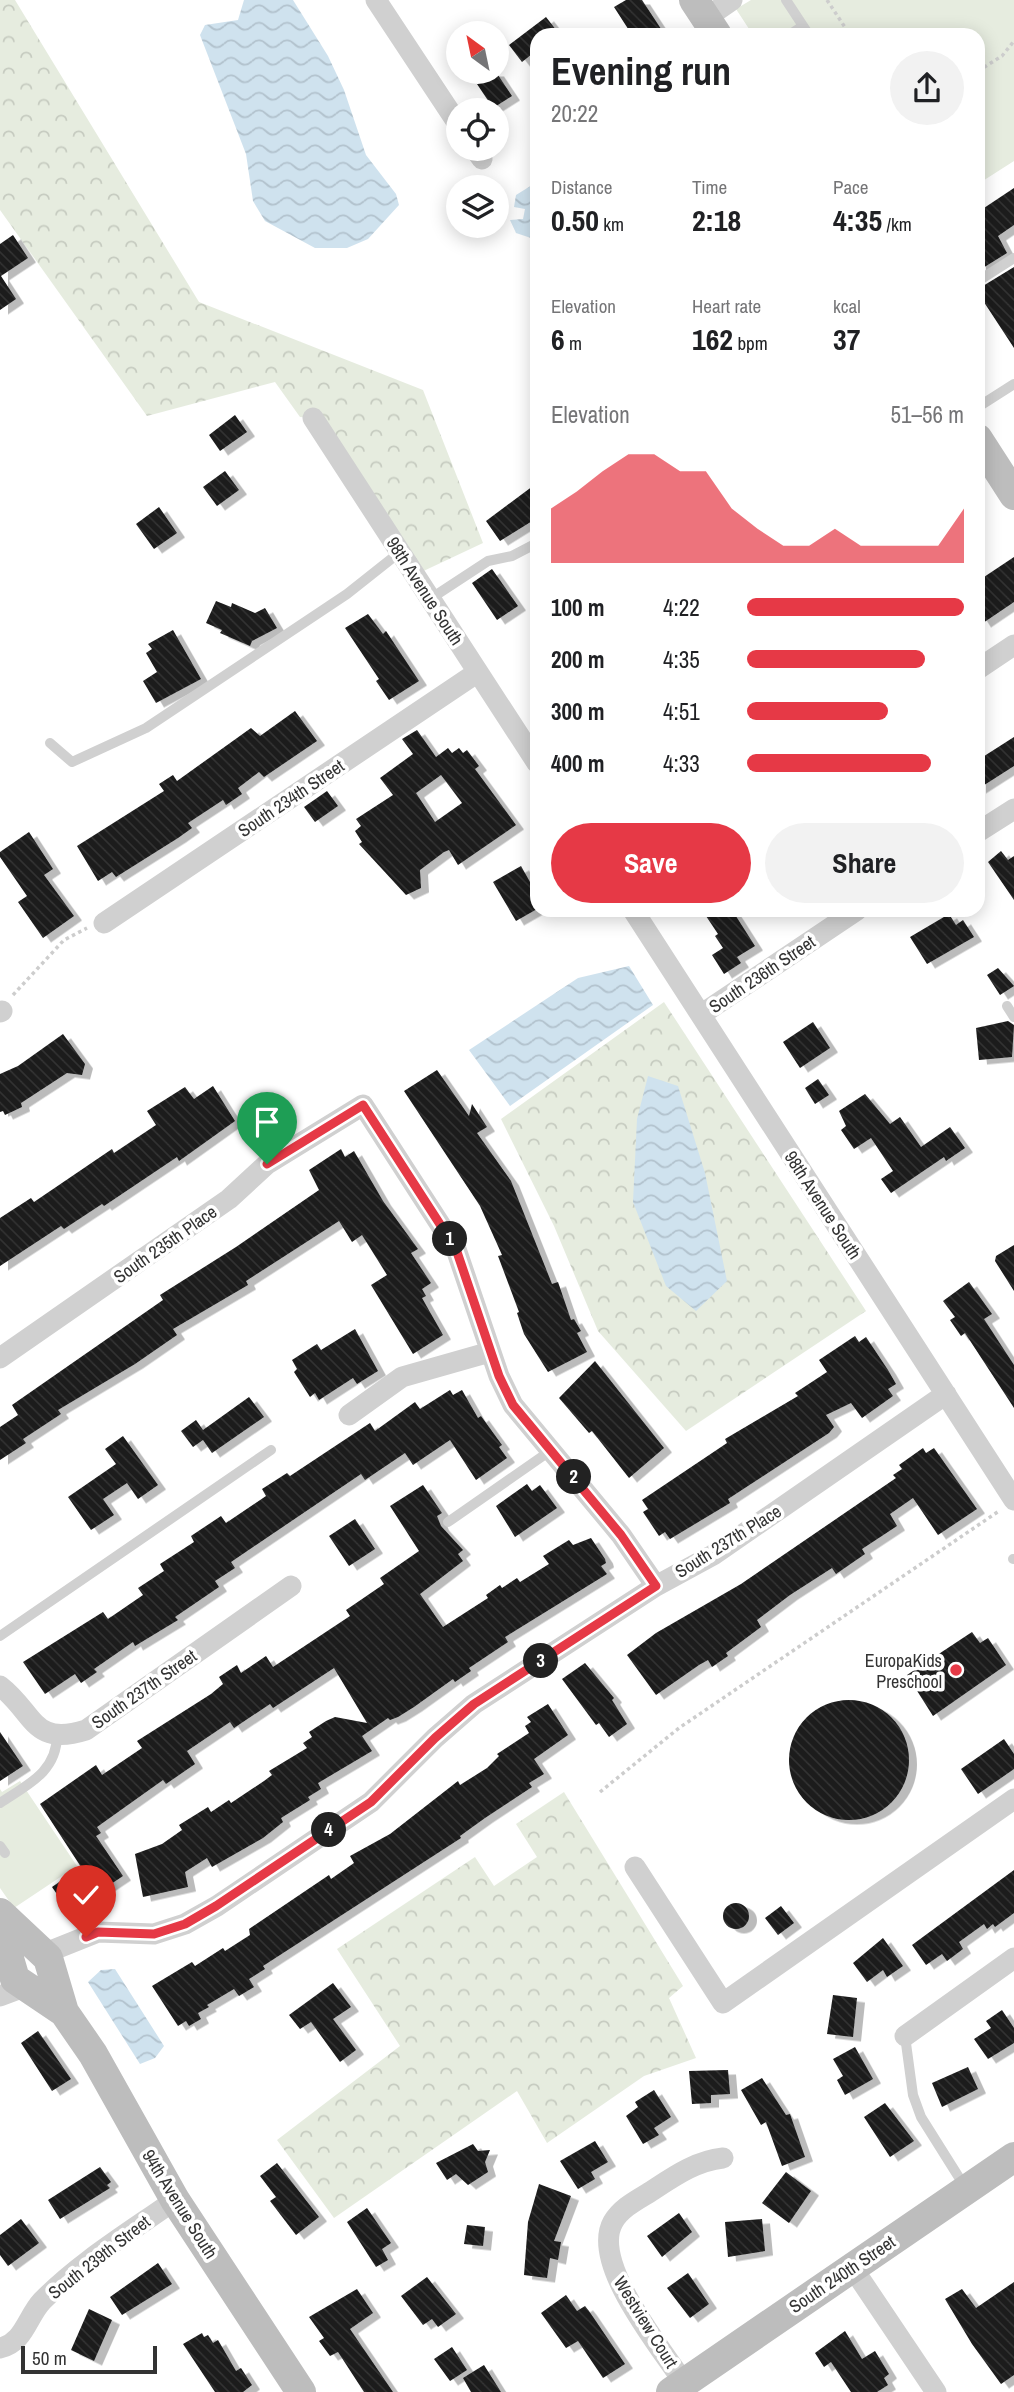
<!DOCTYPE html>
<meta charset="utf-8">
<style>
body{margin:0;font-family:"Archivo Narrow",sans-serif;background:#f2f2f2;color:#202124;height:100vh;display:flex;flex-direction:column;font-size:26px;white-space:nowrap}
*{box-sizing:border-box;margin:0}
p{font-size:23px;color:#757577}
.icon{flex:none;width:38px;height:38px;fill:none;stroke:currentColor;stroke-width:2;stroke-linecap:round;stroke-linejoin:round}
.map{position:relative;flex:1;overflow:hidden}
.drawer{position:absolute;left:530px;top:28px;width:455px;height:889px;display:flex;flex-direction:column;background:#fff;border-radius:21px;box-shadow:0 4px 18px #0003}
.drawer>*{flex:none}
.needle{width:46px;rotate:327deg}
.fabs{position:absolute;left:446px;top:21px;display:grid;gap:14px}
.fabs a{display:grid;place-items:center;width:63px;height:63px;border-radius:50%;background:#fff;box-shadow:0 4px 18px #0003;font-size:35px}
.scale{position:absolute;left:21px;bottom:18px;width:136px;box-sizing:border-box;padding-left:7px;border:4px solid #333;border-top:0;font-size:19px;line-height:24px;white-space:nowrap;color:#333;-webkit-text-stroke:5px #fff;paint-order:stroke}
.pin{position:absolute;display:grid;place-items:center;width:60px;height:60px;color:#fff;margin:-72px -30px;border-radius:50% 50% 50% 0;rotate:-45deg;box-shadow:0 0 7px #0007}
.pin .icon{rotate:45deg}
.km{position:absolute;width:35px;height:35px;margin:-18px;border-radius:50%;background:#222;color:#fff;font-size:19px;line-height:35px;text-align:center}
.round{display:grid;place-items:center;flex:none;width:74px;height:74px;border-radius:37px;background:#f2f2f2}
.head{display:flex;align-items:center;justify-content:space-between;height:119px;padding:0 21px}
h1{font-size:38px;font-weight:700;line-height:52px}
.metrics{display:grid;grid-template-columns:repeat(3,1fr);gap:10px;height:119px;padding:7px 21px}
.metrics div{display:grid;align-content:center}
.metrics b{font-size:30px;font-weight:700}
.metrics small{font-size:19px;font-weight:400}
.metrics p{font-size:19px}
.chart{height:196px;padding:14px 21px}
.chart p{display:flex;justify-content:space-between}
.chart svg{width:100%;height:126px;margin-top:7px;fill:#e63946;opacity:.7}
.cta{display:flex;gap:14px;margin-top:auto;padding:14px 21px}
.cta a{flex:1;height:80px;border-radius:42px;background:#e63946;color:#fff;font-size:28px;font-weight:700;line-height:80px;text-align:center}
.cta a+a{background:#f2f2f2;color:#202124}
ul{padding:0 21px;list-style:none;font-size:23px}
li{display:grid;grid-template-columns:112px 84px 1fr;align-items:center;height:52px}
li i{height:18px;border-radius:9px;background:#e63946}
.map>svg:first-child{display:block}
.forest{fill:url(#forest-crowns)}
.park{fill:#e6ecdf}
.water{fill:url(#water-waves)}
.building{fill:url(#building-back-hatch);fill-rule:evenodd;filter:url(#shadow)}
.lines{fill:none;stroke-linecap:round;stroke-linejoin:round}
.path{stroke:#cdcdcd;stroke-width:3.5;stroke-dasharray:3.5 3.5;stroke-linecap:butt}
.lane{stroke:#d0d0d0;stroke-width:10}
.street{stroke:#d0d0d0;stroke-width:21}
.secondary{stroke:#bdbdbd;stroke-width:30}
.route-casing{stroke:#fff;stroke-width:14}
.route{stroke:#e63946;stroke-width:9}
.poi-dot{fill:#e63946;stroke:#fff;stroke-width:2.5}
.labels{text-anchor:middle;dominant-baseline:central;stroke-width:7;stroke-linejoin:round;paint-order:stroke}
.street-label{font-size:18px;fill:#333;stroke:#fff}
.poi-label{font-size:18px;fill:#333;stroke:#fff;text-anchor:end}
</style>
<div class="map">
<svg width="1014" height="2392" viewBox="0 0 1014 2392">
<defs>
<pattern id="forest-crowns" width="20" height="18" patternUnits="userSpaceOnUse" patternTransform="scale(1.75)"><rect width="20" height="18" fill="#e6ecdf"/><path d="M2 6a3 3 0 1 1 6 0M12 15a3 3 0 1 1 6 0" fill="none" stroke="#c6cbc0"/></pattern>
<pattern id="water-waves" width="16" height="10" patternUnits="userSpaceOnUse" patternTransform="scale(1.75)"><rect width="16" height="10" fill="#cfe2ee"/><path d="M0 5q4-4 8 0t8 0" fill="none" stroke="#b2c2cd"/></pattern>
<pattern id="building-back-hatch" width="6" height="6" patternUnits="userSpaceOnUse" patternTransform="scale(1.75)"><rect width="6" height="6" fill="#1a1a1a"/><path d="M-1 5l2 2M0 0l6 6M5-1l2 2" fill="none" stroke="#333"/></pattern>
<filter id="shadow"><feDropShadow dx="8" dy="4.5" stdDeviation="0" flood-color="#0004"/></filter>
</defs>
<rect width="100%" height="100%" fill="#fff"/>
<path class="forest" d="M0,0h15l184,302 224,88 60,153 -68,32 -102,-157 -13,-1 -25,-35 -128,34 -147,-206z
M664,1002l202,309 -180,120 -88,-100 -44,-105 -53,-107z
M564,1792l119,194 -14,12 27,60 -52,18 -97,67 -30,-52 -183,127 -57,-78 123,-94 -63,-97 138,-92 19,29 43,-29 -21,-33z"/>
<path class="park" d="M751,0h263v161l-36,23v-149h-225l-17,-26z
M20,1781l57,85 -63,42 -14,-20v-99l2,3z"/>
<path class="water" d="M244,0h49l35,56 16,34 22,65 30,39 3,11 -31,34 -21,9h-32l-50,-27 -12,-20 -7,-47 -46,-119 5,-10 33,-5z
M537,182v58l-21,-7 -6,-13 13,-1 2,-10 -11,-2 2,-12z
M629,966l24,39 -143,101 -41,-56 109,-72z
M648,1076l30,10 27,87 22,108 -31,30 -30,-25 -33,-84 4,-83z
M115,1969l49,77 -9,12 -15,6 -52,-82 13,-12z"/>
<path class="building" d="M626,0h16l23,35h-33l-18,-28z
M546,17l14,18h-23v15l-15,12 -13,-17z
M469,72h27l16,24 -19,12z
M1014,188v37l-16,11 9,17 -29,18v-59z
M13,235l15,23 -27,18 15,23 -16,11v-66z
M1014,267v81l-36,-55v-4z
M235,415l12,17 -27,19 -11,-16z
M225,471l14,19 -22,16 -14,-19z
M537,483v35l-37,23 -14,-20z
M159,507l18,26 -23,16 -18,-25z
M1014,557v45l-31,21 -5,-8v-34z
M492,569l26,37 -21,14 -25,-37z
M216,601l15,6 1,-4 23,10 10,-5 12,20 -25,13 -2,5 -30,-13 2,-3 -16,-7z
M368,614l15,20 3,-3 33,50 -30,19 -13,-19 3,-2 -34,-51z
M173,630l28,49 -45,24 -13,-22 14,-9 -11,-19 6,-4 -4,-5z
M295,711l22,30 -53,36 -5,-5 -21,16 4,6 -16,11 -3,-5 -35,23 4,5 -14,10 -62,39 -4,-5 -14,9 -21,-35 87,-55 -5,-7 14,-9 4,6 74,-53 9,8z
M417,730l19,27 12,-9 4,5 7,-5 4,5 4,-3 12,16 -4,3 41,56 -58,40 -9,-15 -5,2 -24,18 1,18 -15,7 -47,-51 3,-2 -7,-11 6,-5 -5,-7 37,-24 -13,-17 33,-24 -11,-15zM441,775l21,28 -27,19 -19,-29z
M1014,737v29l-36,23v-29z
M327,791l11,15 -23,16 -11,-15z
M29,832l24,37 -9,6 30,41 -31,22 -25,-36 9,-6 -27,-39v-5z
M1001,851l7,9 6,-4v44l-26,-38z
M521,866l9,16 7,-3v30l-21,12 -23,-39z
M702,910h30l23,36 -18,11 4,6 -17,11 -12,-19 11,-7 -8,-12 3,-2z
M949,914l7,11 7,-5 11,17 -47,27 -17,-27z
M998,968l16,18 -14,9 -13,-20z
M1008,1021l6,4 -2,32 -33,3 -3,-32z
M813,1022l17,26 -30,20 -17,-26z
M63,1034l22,30 -3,11 -15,-2 -46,30 1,4 -17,8 -2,-4 -3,1v-38l18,-8z
M437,1070l32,46 3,-12 15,23 -10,6 34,48 41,103 6,-2 13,38 3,-1 7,12 -4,2 10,19 -39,20 -24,-38 -7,-21 2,-1 -21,-56 4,-1 -22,-49 -76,-115z
M818,1079l11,16 -14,9 -10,-16z
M213,1086l22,35 -56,40 -2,-4 -73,49 -2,-2 -38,25 -3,-3 -61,40v-48l31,-20 3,4 78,-53 2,4 42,-28 -9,-14 38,-24 9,12z
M865,1094l25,30 10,-7 21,30 29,-20 15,21 -19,13 -2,-4 -53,36 -10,-14 12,-8 -22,-33 -17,11 -13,-19 5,-4 -7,-15z
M341,1149l4,8 9,-6 29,50 35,48 -7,4 20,30 -9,6 4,7 -4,2 21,37 -30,19 -42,-69 16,-10 -25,-40 -10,7 -13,-21 -93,60 2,4 -75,44 4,6 -42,29 -77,46 3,4 -38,25 3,4 -26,17v-33l18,-12 -6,-10 151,-105 -3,-5 76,-48 83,-57 -10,-20z
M1014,1245v46l-19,-30 1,-5z
M969,1282l23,32 -8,5 30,46v43l-49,-75 -4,3 -11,-16 5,-3 -12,-16z
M355,1329l23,42 -21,13 -4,-6 -34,22 -4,-7 -5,4 -16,-25 3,-3 -5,-9 25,-16 4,6z
M855,1336l4,6 7,-5 22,33 8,14 -8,5 5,7 -31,22 -11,-15 -25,12 8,12 -5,6 -101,66 2,4 -60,36 -5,-7 -6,4 -16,-24 5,-3 -6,-9 85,-57 -2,-4 73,-43 -3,-3 32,-21 -8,-12z
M595,1361l69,87 -35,30 -37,-47 -3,2 -30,-35z
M450,1390l3,5 9,-5 16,28 3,-2 21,29 -3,2 8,11 -31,22 -26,-40 -37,25 -8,-12 -40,27 -4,-6 -130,88 4,6 -20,13 4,6 -44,30 3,3 -43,26 -2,-4 -39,27 3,3 -16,11 -6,-9 -30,20 -22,-32 80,-50 5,7 35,-24 -5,-7 26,-17 -4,-7 34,-22 -3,-6 30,-20 5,7 40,-27 -4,-7 25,-16 3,3 80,-53 5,8 40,-29 5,7z
M249,1397l15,20 -52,36 -9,-13 -10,7 -12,-16 15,-11 7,10z
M123,1436l35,49 -20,14 -11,-16 -24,16 11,16 -23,15 -23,-33 48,-33 -11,-15z
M923,1448l3,5 8,-5 43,61 -39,26 -25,-37 -23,16 7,12 -35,23 3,5 -29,20 -4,-6 -42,27 -33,25 4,7 -35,26 2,3 -16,11 -4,-7 -9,5 -43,30 -29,-40 29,-22 85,-49 155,-106 -3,-3 9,-6 -3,-4z
M527,1484l5,7 8,-6 17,23 -42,29 -19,-31z
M423,1485l19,28 -5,3 4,10 22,24 -5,4 5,7 -43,33 23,33 45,-29 -2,-3 14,-10 2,3 15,-10 3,4 29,-18 -6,-8 26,-16 4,5 18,-7 14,21 1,4 -5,3 6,8 -102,63 3,5 -39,26 2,3 -16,11 -2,-3 -39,28 -16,10 -8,3 -2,-2 -26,18 10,15 -54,32 3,6 -13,8 2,3 -29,18 2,4 -20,16 -51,29 -5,-9 -22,14 3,15 -45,10 -8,-43 27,-10 20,-14 -3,-5 29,-18 3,5 18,-12 2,3 33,-22 8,-6 -3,-4 38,-23 -4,-5 9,-6 -3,-5 17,-11 9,-4 32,6 -33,-55 -61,40 -3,-4 -36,24 -4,-6 -43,29 8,13 -29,20 -3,-4 -66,47 4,6 -5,3 27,40 -54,36 -17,-25 29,-20 -41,-63 56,-39 6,10 40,-27 -5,-7 74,-47 12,-10 -4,-7 18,-12 4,8 25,-17 7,11 77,-51 -4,-6 38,-26 -4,-6 39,-27 -29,-45z
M355,1519l20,30 -26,17 -20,-30z
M972,1632l8,11 8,-5 18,27 -73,51 -26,-41z
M585,1663l29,35 -2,2 15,24 -18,13 -10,-14 -3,2 -34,-46z
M789 1760a60 60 0 1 1 120 0a60 60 0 1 1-120 0Z
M548,1704l20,31 -34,24 10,15 -15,9 3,4 -47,31 -25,18 1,2 -198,128 2,3 -16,10 5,8 -15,9 -5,-7 -27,16 2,2 -11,6 3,6 -12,7 -3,-5 -8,5 -26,-40 40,-24 3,4 28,-18 2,3 25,-16 -1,-6 80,-54 2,4 23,-16 -4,-7 40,-22 68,-53 2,4 27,-17 12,-12 -2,-2 32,-21 -4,-7 6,-4 -4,-5z
M0,1732l23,34 -23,15z
M1004,1739l10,15v15l-36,25 -17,-25z
M1014,1870v43l-19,14 -2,-3 -6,5 -3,-5 -25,18 4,7 -16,12 -5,-7 -16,11 -14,-20z
M723 1916a13 13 0 1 1 26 0a13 13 0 1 1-26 0Z
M781,1906l13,17 -16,12 -13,-17z
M883,1938l20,28 -16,11 -4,-7 -16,12 -14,-19z
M333,1983l18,24 -18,12 23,31 -16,12 -29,-40 -11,7 -11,-14z
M833,1995l24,3 -4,39 -26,-3z
M1002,2010l12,18v15l-26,16 -14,-20 17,-11 -5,-7z
M38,2031l33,48 -19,12 -31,-48z
M855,2047l18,32 -28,16 -8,-15 6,-4 -10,-17z
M968,2067l10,22 -36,18 -10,-24z
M728,2070l2,24 -19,1v8l-19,1 -3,-33z
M762,2078l24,37 4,-1 15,43 -23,9 -16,-44 -5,3 -20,-35z
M654,2090l17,27 -17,11 5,7 -16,9 -17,-28 12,-9 -3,-5z
M885,2103l29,38 -24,16 -26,-40z
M595,2141l13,21 -17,10 4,7 -17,10 -18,-28z
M473,2144l5,7 12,-1 -5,12 3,10 -20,13 -12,-11 -9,6 -11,-17z
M277,2163l42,54 -23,18 -26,-34 6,-4 -16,-21z
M100,2167l11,15 -4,3 3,3 -50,31 -12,-19z
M786,2172l25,19 -22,32 -27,-20z
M539,2184l32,12 -17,45 7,1 -3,18 -8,-2 -3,20 -23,-3 4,-53z
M367,2208l24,35 -9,6 6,11 -12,7 -29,-45z
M679,2213l13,19 -30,25 -15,-21z
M21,2219l18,24 -31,23 -8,-11v-20z
M762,2219l3,32 -37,6 -3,-35z
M467,2225l18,2 -2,19 -19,-2z
M158,2263l14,21 -50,31 -12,-18z
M688,2273l21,31 -19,14 -23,-30z
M427,2277l29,37 -18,13 -6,-8 -9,6 -22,-29z
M1014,2282v93l-13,9 -29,-40 -27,-45 17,-10 14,19z
M357,2289l16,24 -23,16 43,63h-29l-26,-40 -8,4 -11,-15 5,-3 -15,-21z
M566,2295l11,16 8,-5 4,5 36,53 -22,14 -25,-37 -12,7 -25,-35z
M89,2309l23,11 -18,41 -23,-11z
M845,2331l17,28 13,-8 14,23 -5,4 4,7 -11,7h-26l-20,-30 -7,5 -9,-14z
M202,2333l2,4 4,-2 5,8 5,-3 18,31 5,-3 11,17 -9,7h-28l-32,-48z
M452,2347l15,23 -17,11 -16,-22z
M484,2365l17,27h-30l-8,-14z"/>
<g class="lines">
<path class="path" d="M827,0l23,35
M978,71l24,-15 12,-15
M13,995l51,-55 23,-12
M600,1792l79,-64 320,-217"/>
<path class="lane" d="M786,0l23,35
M789,35l14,-9
M978,281l36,-23
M978,407l36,-23
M430,599l58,-38 24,-5 25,-13
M50,743l22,19 74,-34 201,-134 53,-42
M1007,1006l7,11
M448,1522l102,-71
M1013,1559h1
M0,1636l271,-186
M0,1803c27,-18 57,-31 57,-68
M0,1846l5,7
M905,2036l8,59 8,22 44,70"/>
<path class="street" d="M376,0l82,124
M706,18l26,-18
M475,149l7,10
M313,418l224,345
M978,669l36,-24
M978,832l36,-23
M633,910l381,590
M104,923l374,-251
M0,1012l2,-1
M702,1014l155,-104
M0,1358l229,-159 38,-35 96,-59 93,144 43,127 14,29 108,130 35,51
M349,1415l53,-38 88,-25
M0,1686c35,27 32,61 86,44l205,-144
M635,1867l88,136 291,-204
M43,1954l55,-22 56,2 31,-10 32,-18 154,-104 64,-64 39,-34 182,-118 57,-31 233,-161
M0,1996l24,-9
M905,2036l109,-78
M852,2267l84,125
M0,2348c24,-5 27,-31 42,-47 38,-39 88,-69 133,-101
M684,2383c-22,-34 -94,-120 -71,-161 8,-14 24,-22 37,-30 23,-15 45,-31 73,-34"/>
<path class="secondary" d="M694,0l23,35
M978,439l36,56
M0,1913l48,45 16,54 29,42 82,146 126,192
M0,1928l15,51 49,33
M671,2392l343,-235"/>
</g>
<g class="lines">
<g class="route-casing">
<path id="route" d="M86,1937l12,-5 56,2 31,-10 31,-18 155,-104 64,-64 39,-34 182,-118 -35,-51 -108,-130 -14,-29 -43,-127 -93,-144 -96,59"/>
</g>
<use href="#route" class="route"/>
</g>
<circle class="poi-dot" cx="956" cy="1670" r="7"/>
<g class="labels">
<g class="street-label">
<text transform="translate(425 591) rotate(57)">98th Avenue South</text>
<text transform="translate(291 798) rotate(-34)">South 234th Street</text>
<text transform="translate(762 974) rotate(-34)">South 236th Street</text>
<text transform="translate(823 1205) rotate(57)">98th Avenue South</text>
<text transform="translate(165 1244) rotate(-35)">South 235th Place</text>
<text transform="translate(728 1541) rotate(-32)">South 237th Place</text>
<text transform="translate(144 1689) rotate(-35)">South 237th Street</text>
<text transform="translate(180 2204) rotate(58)">94th Avenue South</text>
<text transform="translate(99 2257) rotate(-38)">South 239th Street</text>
<text transform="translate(842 2274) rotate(-34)">South 240th Street</text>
<text transform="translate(646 2322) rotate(58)">Westview Court</text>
</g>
<g class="poi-label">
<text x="942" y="1660">EuropaKids<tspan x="942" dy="21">Preschool</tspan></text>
</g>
</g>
</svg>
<div class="fabs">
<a><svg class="needle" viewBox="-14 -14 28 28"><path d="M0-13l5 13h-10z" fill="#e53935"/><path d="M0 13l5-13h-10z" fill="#757577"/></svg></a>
<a><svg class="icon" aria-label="locate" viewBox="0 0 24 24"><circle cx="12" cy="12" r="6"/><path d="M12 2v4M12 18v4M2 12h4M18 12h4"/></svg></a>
<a><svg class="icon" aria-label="layers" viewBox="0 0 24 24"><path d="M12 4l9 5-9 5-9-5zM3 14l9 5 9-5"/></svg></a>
</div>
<div class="scale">50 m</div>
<div class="pin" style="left:267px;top:1164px;background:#1e9e55"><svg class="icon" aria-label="arrive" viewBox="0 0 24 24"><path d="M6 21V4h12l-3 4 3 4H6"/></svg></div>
<div class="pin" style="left:86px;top:1937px;background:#d93025"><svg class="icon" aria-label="check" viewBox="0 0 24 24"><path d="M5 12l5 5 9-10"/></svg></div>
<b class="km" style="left:450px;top:1239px">1</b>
<b class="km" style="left:574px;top:1477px">2</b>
<b class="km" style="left:541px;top:1661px">3</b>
<b class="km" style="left:329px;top:1830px">4</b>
<section class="drawer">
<div class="head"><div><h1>Evening run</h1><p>20:22</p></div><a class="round"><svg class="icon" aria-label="share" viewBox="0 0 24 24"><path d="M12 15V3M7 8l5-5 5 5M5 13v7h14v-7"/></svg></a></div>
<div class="metrics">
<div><p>Distance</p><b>0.50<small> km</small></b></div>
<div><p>Time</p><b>2:18</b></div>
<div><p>Pace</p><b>4:35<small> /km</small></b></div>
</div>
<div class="metrics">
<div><p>Elevation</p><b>6<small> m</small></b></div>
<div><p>Heart rate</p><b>162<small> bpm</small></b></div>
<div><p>kcal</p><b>37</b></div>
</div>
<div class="chart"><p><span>Elevation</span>51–56 m</p>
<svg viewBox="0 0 160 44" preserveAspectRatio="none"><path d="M0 44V25L10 19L20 12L30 6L40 6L50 12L60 12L70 25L80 32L90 38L100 38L110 32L120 38L130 38L140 38L150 38L160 25V44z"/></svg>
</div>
<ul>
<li><b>100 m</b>4:22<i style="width:100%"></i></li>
<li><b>200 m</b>4:35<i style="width:82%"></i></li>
<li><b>300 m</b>4:51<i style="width:65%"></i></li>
<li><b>400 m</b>4:33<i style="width:85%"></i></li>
</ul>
<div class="cta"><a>Save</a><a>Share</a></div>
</section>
</div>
